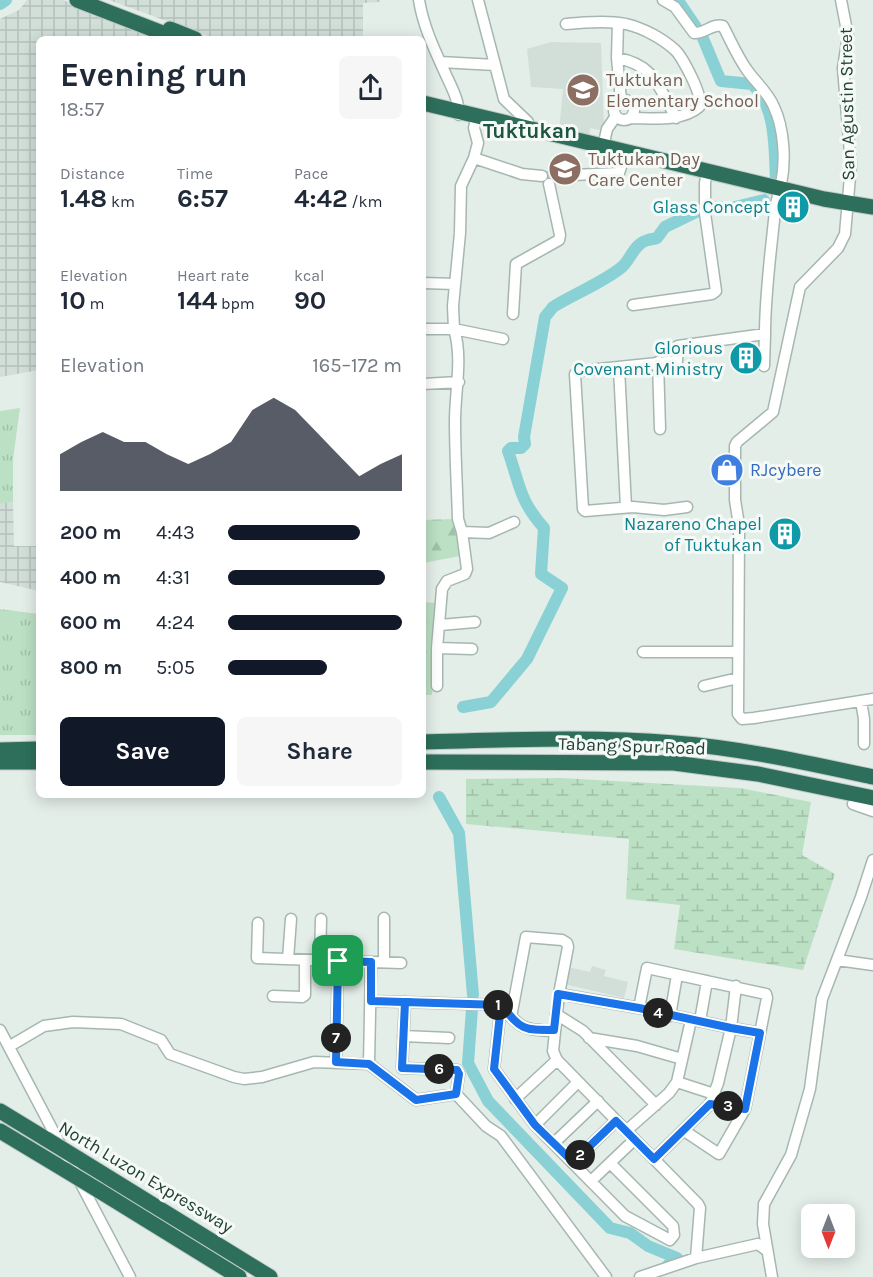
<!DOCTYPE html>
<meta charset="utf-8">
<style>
body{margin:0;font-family:Karla,sans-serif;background:#f6f6f7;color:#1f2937;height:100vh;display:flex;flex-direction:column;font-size:22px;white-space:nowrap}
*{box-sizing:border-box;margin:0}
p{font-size:20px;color:#747a83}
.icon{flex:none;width:33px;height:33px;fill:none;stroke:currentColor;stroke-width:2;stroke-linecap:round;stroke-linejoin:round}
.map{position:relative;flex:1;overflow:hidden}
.details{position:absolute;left:36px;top:36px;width:390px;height:762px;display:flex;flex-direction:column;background:#fff;border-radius:9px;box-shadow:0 3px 15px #0003}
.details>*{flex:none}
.needle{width:39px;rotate:180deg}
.fabs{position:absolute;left:801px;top:1204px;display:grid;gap:12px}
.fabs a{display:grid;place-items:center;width:54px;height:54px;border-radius:9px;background:#fff;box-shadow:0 3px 15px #0003;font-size:30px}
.pin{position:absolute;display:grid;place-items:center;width:51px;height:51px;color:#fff;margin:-26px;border-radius:12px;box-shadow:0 3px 9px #0006}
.km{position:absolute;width:30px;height:30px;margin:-15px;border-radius:50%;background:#222;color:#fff;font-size:16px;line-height:30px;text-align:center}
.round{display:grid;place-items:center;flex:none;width:63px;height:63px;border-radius:9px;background:#f6f6f7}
.head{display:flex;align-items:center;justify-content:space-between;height:102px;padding:0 24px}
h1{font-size:33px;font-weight:700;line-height:45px}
.metrics{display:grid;grid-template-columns:repeat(3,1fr);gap:9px;height:102px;padding:6px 24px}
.metrics div{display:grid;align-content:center}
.metrics b{font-size:26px;font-weight:700}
.metrics small{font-size:16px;font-weight:400}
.metrics p{font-size:16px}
.chart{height:168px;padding:12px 24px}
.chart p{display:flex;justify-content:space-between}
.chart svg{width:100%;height:108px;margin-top:6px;fill:#111827;opacity:.7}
.cta{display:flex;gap:12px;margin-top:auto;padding:12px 24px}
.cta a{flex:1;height:69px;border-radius:9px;background:#111827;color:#fff;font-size:24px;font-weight:700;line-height:69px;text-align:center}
.cta a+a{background:#f6f6f7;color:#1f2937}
ul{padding:0 24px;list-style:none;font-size:20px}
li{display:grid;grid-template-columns:96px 72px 1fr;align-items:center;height:45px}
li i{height:15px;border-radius:8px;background:#111827}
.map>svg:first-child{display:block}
.built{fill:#d2ded8}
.industrial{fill:url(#industrial-grid)}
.grass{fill:url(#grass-tufts)}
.forest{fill:url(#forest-firs)}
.wetland{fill:url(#wetland-marsh)}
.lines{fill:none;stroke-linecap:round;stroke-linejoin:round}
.stream{stroke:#8ad1d5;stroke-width:2}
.river{stroke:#8ad1d5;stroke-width:12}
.minor-tunnel{stroke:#bdcbc5;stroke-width:10;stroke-dasharray:10 5;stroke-linecap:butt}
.minor-casing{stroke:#a6b7b0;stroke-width:13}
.highway-casing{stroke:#c1cac7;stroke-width:17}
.minor{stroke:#fff;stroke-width:10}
.highway{stroke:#2d6f5b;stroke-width:15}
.highway-bridge-casing{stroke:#c1cac7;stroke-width:17;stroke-linecap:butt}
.highway-bridge{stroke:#2d6f5b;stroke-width:15}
.route-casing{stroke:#fff;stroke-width:12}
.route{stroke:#1a73e8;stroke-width:8}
.labels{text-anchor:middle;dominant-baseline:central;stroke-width:6;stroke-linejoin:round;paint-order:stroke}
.education-label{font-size:18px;fill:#785e54;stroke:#f5faf7;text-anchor:start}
.street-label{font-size:18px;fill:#224136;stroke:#f5faf7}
.culture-label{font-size:18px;fill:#0d838f;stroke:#f5faf7;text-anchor:end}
.shop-label{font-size:18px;fill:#366cbe;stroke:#f5faf7;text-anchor:start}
.quarter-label{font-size:21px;font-weight:bold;fill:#1d5542;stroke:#f5faf7}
</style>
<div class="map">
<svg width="873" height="1277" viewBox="0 0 873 1277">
<defs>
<pattern id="industrial-grid" width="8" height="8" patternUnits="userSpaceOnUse" patternTransform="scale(1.5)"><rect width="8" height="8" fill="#d2ded8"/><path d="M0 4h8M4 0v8" fill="none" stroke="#b4c0ba"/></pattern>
<pattern id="grass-tufts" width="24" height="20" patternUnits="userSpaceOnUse" patternTransform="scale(1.5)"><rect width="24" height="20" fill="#bce0c3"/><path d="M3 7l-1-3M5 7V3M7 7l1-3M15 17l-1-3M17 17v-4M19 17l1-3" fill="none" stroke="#a1c1a8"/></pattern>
<pattern id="forest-firs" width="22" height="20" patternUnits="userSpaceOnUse" patternTransform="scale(1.5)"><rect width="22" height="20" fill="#bce0c3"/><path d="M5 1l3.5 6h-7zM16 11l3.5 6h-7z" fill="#a1c1a8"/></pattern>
<pattern id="wetland-marsh" width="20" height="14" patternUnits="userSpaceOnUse" patternTransform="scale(1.5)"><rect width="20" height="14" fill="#bce0c3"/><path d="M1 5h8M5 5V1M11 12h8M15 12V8" fill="none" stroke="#a1c1a8"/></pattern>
</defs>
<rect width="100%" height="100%" fill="#e4eee9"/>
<path class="built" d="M551,42l50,1 3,88 -14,-3 -1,8 -30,-5 4,-42 -32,-2 -4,-38z
M592,966l14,4 -2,6 24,6 -4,16 -60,-14 4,-17 22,5z"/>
<path class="industrial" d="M27,0h36l96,39h-120v331l-39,7v-358l19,-9z
M109,0h271v2l-17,1v36h-147z
M13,502l1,44h25v45l-39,-9v-78z"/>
<path class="grass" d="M20,408l-7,51v43l-13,2v-93z
M423,602l14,1 -5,92h-9z
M0,609l39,5v121h-39z"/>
<path class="forest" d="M453,519l7,37 -37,7v-43z"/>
<path class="wetland" d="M561,778l179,10 71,14 -9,53 33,19 -32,96 -129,-21 6,-44 -54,-6 3,-60 -163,-15v-45z"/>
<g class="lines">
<path class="stream" d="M849,87l2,-36"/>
<path class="river" d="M675,0l4,2 23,34 18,43 1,2 31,3c25,24 22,64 24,95
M0,4l6,-4
M711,207l20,1 33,-8
M463,707l28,-5 36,-43 35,-71 -21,-14 3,-46c-25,-28 -24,-43 -36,-77l3,-3h10l4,-4 -1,-7 21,-120 8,-10c19,-12 55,-27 70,-41 8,-8 12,-23 25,-26 3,-1 6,-1 9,-2l8,-11 35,-17
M439,797l20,36 14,162
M472,1009l-4,54 20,38 122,127 20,5 18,13 29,12 2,4 -11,3"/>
<path class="minor-tunnel" d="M542,176l31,-1"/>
<g class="minor-casing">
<path id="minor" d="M419,0c4,26 16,51 27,75 6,13 13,26 13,40
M478,0l26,99 24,23v8
M663,0l12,7 19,26c10,1 19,-10 29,-7 8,15 14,30 24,44 9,13 21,22 27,37 10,21 12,54 7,77 -2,9 -5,17 -6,27 -4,40 -10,82 -10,123l-87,12 -1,15 -98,10 -4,3 8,135 2,2 48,-4 31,3 23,-3
M841,0l7,36 -5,32 8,97 -6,69 -7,14 -38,39 -27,125 -36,30 -2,4v54l4,25 -1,189 4,5 12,-1 119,-19
M618,23l-1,35 4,42
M566,24c19,-2 41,-4 60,0 17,4 36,14 49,26 7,6 31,51 24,57 -18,15 -46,11 -68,11
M617,58c38,7 41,28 59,60
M440,62l55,3
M614 110a10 10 0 1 1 20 0a10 10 0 1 1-20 0Z
M477,116l-3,12 4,15 -4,15 -13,28 -1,47 -7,73 1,23 49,10
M602,152l5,-23 9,-13
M474,158l48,16 20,2
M573,175l46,-2 7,-22
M423,283l32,1
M633,305l79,-11 4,-3 -11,-78v-30l2,-12
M513,314l3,-50 43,-24 1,-5 -11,-51
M423,329h31c9,29 1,62 1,92 0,33 2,65 3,98l4,13 27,1 25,-11
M658,362l2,67
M764,366l1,-32
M619,368l7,139
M423,384l36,-2
M440,625l35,-3
M437,648l35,1
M643,652h95
M437,686v-38l5,-59 5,-8 18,-7 2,-5 -5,-37
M704,686l34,-8
M861,701l3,18v25
M853,804l20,7
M258,923l-1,35 144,5
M288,959l3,-40
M320,960l1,-41
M837,960l36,5
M384,962v-44
M559,994l80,14 92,20 29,5
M273,996l29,1 3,-2v-35
M371,1001l130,4c20,24 22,25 53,26
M405,1002l-3,66 55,2 2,4 -3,20
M501,1005l-7,64 41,56 90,91 45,24 4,-5 -1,-9 -63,-63
M639,1008l8,-40 119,26 1,4 -22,111 -26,45 -36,-24
M556,1014l27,17 73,74
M670,1016l7,-41
M511,1017l15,-80 36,3 5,3 1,4 -9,47 -6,57 4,9 141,144 2,4 -4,50
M700,1021l7,-40
M0,1030l130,247
M403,1036l46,2
M589,1038l48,8 45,13
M10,1046l34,-20 29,-4 48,2 40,16 9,14 64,23 10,2 18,-2 52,-15 55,2 47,36 40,-6 30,32 15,10 105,141
M336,1062l2,-101
M369,1064l2,-102
M677,1082l37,12
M515,1099l42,-39
M710,1104l35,5
M535,1125l43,-43
M626,1131l43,-38 8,-11 14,-62
M554,1143l44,-42
M654,1159l56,-55 8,-21 13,-55 5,-42
M573,1162l43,-41
M591,1181l43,-41
M640,1277l56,-19 62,-14 8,6
M772,1277l-9,-53 1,-20 27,-49 19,-66 12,-90 39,-102 12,-37"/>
</g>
<g class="highway-casing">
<path id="highway" d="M77,0l101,39
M170,29l25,10
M423,103l401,96 49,8
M423,742c84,-2 168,-6 252,1 66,5 133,20 198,34
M0,750l39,-1
M0,762h39
M423,762l251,1 84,11 115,24
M0,1111l46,28
M0,1131l65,39
M77,1158l193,119
M98,1190l141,87"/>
</g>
<use href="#minor" class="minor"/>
<use href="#highway" class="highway"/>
<g class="highway-bridge-casing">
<path id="highway-bridge" d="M46,1139l31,19
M65,1170l33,20"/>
</g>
<use href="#highway-bridge" class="highway-bridge"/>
</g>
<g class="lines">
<g class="route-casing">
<path id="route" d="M338,961l33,1v39l130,4 -7,64 41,56 38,37 43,-41 38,38 56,-55 35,5 15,-76 -29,-5 -92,-20 -81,-14 -4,36c-32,0 -32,0 -53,-25l-96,-3 -3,66 55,2 2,4 -3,20 -40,6 -47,-36 -33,-2 2,-101"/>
</g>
<use href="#route" class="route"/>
</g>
<defs>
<g id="school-disc" transform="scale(1.725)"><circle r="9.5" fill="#8d6e63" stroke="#f5faf7"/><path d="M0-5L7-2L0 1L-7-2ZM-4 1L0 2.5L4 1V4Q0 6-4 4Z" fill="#fff"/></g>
<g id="building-disc" transform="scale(1.725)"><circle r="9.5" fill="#0f9aa8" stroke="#f5faf7"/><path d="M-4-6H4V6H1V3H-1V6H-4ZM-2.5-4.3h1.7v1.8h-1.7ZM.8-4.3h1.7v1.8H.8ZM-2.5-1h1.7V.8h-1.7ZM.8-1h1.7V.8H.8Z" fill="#fff"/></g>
<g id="shop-disc" transform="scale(1.725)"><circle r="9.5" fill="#3f7fe0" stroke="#f5faf7"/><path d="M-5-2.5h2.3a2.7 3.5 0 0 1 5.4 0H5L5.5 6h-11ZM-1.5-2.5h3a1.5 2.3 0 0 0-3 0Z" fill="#fff"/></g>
</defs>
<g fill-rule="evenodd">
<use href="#school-disc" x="583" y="90"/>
<use href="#school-disc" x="565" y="169"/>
<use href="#building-disc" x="793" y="207"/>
<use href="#building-disc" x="746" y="358"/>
<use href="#shop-disc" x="727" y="470"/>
<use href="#building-disc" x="785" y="534"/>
</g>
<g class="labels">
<g class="education-label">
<text x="606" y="80">Tuktukan<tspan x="606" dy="21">Elementary School</tspan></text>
<text x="588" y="159">Tuktukan Day<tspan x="588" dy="21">Care Center</tspan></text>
</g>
<g class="street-label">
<text transform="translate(847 104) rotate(-91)">San Agustin Street</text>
<text transform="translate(632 746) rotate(2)">Tabang Spur Road</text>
<text transform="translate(146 1177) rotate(31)">North Luzon Expressway</text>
</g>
<g class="culture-label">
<text x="770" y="207">Glass Concept</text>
<text x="723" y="348">Glorious<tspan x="723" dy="21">Covenant Ministry</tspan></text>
<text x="762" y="524">Nazareno Chapel<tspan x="762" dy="21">of Tuktukan</tspan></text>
</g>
<g class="shop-label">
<text x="750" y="470">RJcybere</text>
</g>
<g class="quarter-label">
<text x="530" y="131">Tuktukan</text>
</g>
</g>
</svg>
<div class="fabs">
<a><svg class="needle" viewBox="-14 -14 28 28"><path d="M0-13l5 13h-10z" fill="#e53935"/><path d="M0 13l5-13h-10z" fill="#747a83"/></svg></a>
</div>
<div class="pin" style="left:338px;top:961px;background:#1e9e55"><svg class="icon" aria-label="arrive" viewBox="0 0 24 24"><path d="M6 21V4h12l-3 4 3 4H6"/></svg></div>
<b class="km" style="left:498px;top:1005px">1</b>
<b class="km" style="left:580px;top:1155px">2</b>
<b class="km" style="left:728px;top:1106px">3</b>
<b class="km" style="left:658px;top:1013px">4</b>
<b class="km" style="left:439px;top:1069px">6</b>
<b class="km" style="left:336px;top:1038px">7</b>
<section class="details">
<div class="head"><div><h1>Evening run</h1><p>18:57</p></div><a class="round"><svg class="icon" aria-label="share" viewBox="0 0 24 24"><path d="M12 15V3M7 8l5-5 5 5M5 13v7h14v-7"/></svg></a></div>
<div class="metrics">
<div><p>Distance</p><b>1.48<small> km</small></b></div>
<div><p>Time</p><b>6:57</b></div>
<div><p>Pace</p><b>4:42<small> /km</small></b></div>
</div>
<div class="metrics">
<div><p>Elevation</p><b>10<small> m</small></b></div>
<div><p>Heart rate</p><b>144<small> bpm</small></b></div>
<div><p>kcal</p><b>90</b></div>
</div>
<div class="chart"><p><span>Elevation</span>165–172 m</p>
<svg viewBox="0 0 160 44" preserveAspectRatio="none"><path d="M0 44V29L10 24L20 20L30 24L40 24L50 29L60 33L70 29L80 24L90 11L100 6L110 11L120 20L130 29L140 38L150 33L160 29V44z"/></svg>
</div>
<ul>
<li><b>200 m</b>4:43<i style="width:76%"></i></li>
<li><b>400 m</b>4:31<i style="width:90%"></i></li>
<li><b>600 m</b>4:24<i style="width:100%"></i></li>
<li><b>800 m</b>5:05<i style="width:57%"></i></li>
</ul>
<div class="cta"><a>Save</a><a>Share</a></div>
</section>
</div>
